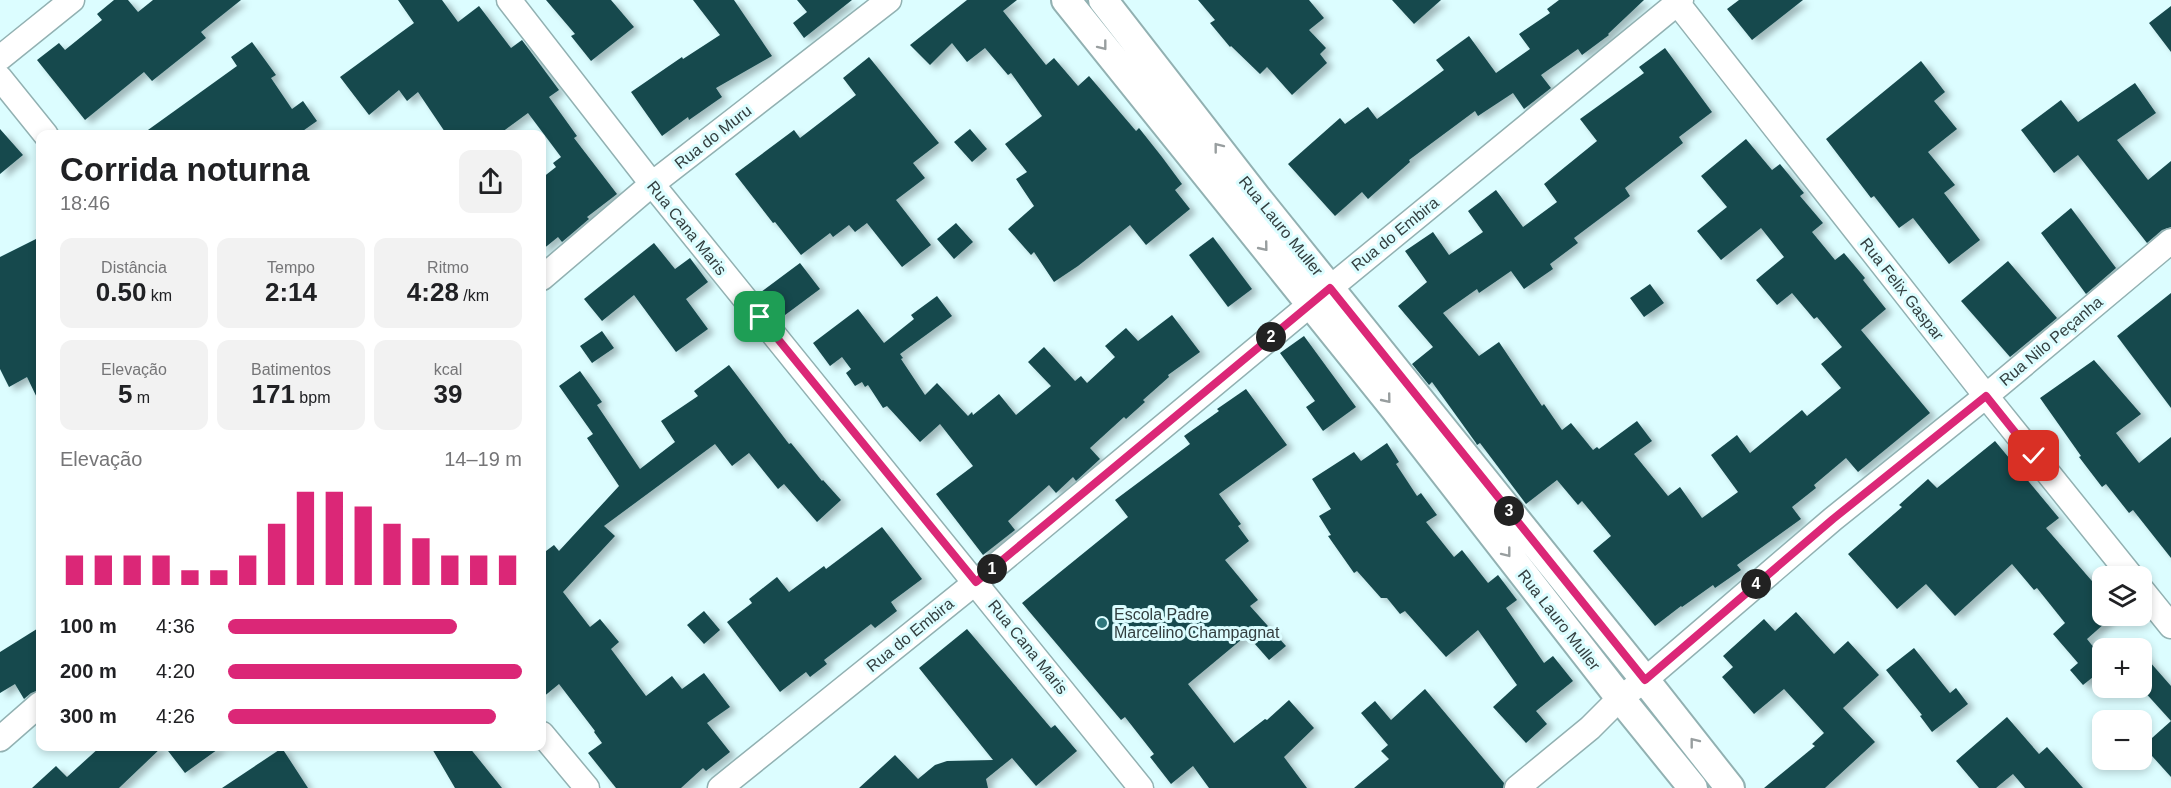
<!DOCTYPE html>
<html lang="pt">
<meta charset="utf-8">
<style>
body{margin:0;font-family:Helvetica,sans-serif;background:#f2f2f2;color:#202124;height:100vh;display:flex;flex-direction:column;font-size:22px;white-space:nowrap}
*{box-sizing:border-box;margin:0}
p{font-size:20px;color:#757577}
.icon{flex:none;width:33px;height:33px;fill:none;stroke:currentColor;stroke-width:2;stroke-linecap:round;stroke-linejoin:round}
.map{position:relative;flex:1;overflow:hidden}
.side{position:absolute;left:36px;top:130px;width:510px;height:621px;display:flex;flex-direction:column;background:#fff;border-radius:12px;box-shadow:0 3px 9px #0003}
.side>*{flex:none}
.buttons{position:absolute;left:2092px;top:566px;display:grid;gap:12px}
.buttons a{display:grid;place-items:center;width:60px;height:60px;border-radius:12px;background:#fff;box-shadow:0 3px 9px #0003;font-size:30px}
.pin{position:absolute;display:grid;place-items:center;width:51px;height:51px;color:#fff;margin:-26px;border-radius:12px;box-shadow:0 3px 9px #0006}
.km{position:absolute;width:30px;height:30px;margin:-15px;border-radius:50%;background:#222;color:#fff;font-size:16px;line-height:30px;text-align:center}
.round{display:grid;place-items:center;flex:none;width:63px;height:63px;border-radius:12px;background:#f2f2f2}
.head{display:flex;align-items:center;justify-content:space-between;height:102px;padding:0 24px}
h1{font-size:33px;font-weight:700;line-height:45px}
.metrics{display:grid;grid-template-columns:repeat(3,1fr);gap:9px;height:102px;padding:6px 24px}
.metrics div{display:grid;align-content:center;border-radius:12px;background:#f2f2f2;text-align:center}
.metrics b{font-size:26px;font-weight:700}
.metrics small{font-size:16px;font-weight:400}
.metrics p{font-size:16px}
.chart{height:168px;padding:12px 24px}
.chart p{display:flex;justify-content:space-between}
.chart svg{width:100%;height:108px;margin-top:6px;stroke:#db2777;stroke-width:6}
ul{padding:0 24px;list-style:none;font-size:20px}
li{display:grid;grid-template-columns:96px 72px 1fr;align-items:center;height:45px}
li i{height:15px;border-radius:8px;background:#db2777}
.map>svg:first-child{display:block}
.building{fill:#16494d;filter:url(#shadow)}
.lines{fill:none;stroke-linecap:round;stroke-linejoin:round}
.minor-casing{stroke:#92b1b2;stroke-width:27}
.tertiary-casing{stroke:#92b1b2;stroke-width:32}
.minor{stroke:#fff;stroke-width:24}
.tertiary{stroke:#fff;stroke-width:28}
.oneway{stroke:#989e9f}
.route-casing{stroke:#fff;stroke-width:12}
.route{stroke:#db2777;stroke-width:8}
.poi-dot{fill:#2e777c;stroke:#dcfdff;stroke-width:2}
.labels{text-anchor:middle;dominant-baseline:central;stroke-width:6;stroke-linejoin:round;paint-order:stroke}
.street-label{font-size:16px;fill:#323e3f;stroke:#dcfdff}
.poi-label{font-size:16px;fill:#323e3f;stroke:#dcfdff;text-anchor:start}
</style>
<div class="map">
<svg width="2171" height="788" viewBox="0 0 2171 788">
<defs>
<filter id="shadow"><feDropShadow dx="6" dy="4" stdDeviation="3" flood-color="#0004"/></filter>
</defs>
<rect width="100%" height="100%" fill="#dcfdff"/>
<path class="building" d="M114,0h14l10,12 15,-12h88l-40,32 5,6 -54,43 -8,-9 -59,48 -48,-60 22,-17 6,7 37,-30 -5,-6z
M398,0h44l16,22 21,-16 32,42 11,-8 37,50 -10,7 28,39 -3,2 43,56 -30,23 2,2 -27,23 -4,-5 -16,13v-72l14,-11 -3,-4 8,-6 -33,-44 -30,22h-51l-29,-43 -11,9 -8,-11 -30,25 -29,-38 74,-54z
M546,0h65l23,27 -43,34 -20,-25 4,-2z
M693,0h41l38,56 -56,32 6,9 -33,23 -1,-3 -26,19 -31,-44 51,-35 1,2 37,-24z
M797,0h55l-48,38 -11,-15 14,-11z
M967,0h50l-14,11 43,54 8,-7 24,28 11,-10 47,55 3,-3 23,29 20,27 -7,6 15,19 -44,36 -16,-20 -52,41 -24,16 -20,-30 -3,3 -23,-26 26,-23 -18,-27 11,-7 -22,-28 37,-28 -31,-43 -3,2 -23,-27 -18,14 -15,-19 -22,22 -20,-20z
M1198,0h111l15,18 -15,12 17,18 -6,6 7,9 -35,32 -25,-28 -7,7 -29,-28 -1,1 -20,-24 5,-3z
M1392,0h49l-27,24z
M1559,0h85l-36,34 1,1 -27,20 -4,-6 -37,26 10,13 -27,21 -11,-16 -35,23 -3,-5 -66,49 1,2 -42,37 -6,-7 -27,24 -47,-52 52,-46 5,6 23,-17 9,12 67,-49 -8,-10 33,-24 27,37 34,-24 -11,-15 31,-21 -3,-4z
M1739,0h64l-51,40 -25,-31z
M2171,6v46l-22,-29z
M252,42l24,33 -5,3 21,31 11,-8 14,20 -20,14h-156l96,-69 -6,-9z
M1665,48l47,64 -33,25 4,6 -58,45 5,8 -56,42 4,5 -28,21 3,5 -29,20 -13,-18 -32,22 -2,-4 -34,24 36,43 20,-14 43,64 2,-2 18,26 9,-7 22,27 4,-3 2,2 38,-28 15,20 -18,13 34,42 12,-9 22,31 36,-26 -27,-37 26,-20 13,18 52,-43 5,6 34,-28 -20,-24 21,-17 -25,-30 -3,2 -22,-26 -15,12 -21,-25 28,-23 -23,-29 -40,32 -24,-29 30,-24 -26,-31 45,-37 26,31 8,-6 24,29 -4,3 23,27 -11,9 23,28 9,-7 21,25 -2,2 23,29 -25,21 69,83 -72,59 -12,-14 -32,27 2,3 -24,19 9,12 -64,46 4,5 -26,18 -2,-3 -31,22 -1,-1 -26,20 -62,-75 18,-15 -29,-35 -4,4 -21,-25 -31,24 -46,-61 -3,2 -1,-2 -44,-61 -3,3 -17,-21 21,-17 -35,-41 29,-24 -22,-31 28,-19 16,23 34,-23 -15,-21 28,-21 27,37 34,-25 -13,-18 53,-43 -17,-22 64,-46 -5,-6z
M869,57l70,86 -26,20 12,15 -29,22 35,45 -29,22 -35,-44 -12,9 -6,-7 -16,12 -3,-4 -29,22 -26,-33 -2,1 -38,-49 59,-44 6,8 56,-43 -13,-17z
M1921,61l24,31 -11,9 23,28 -29,23 27,33 -11,8 36,47 -31,24 -36,-46 -14,10 -25,-32 -3,2 -45,-59z
M2135,83l21,30 -39,27 31,40 23,-19v66l-9,3 -15,13 -69,-88 -24,18 -33,-43 40,-30 17,22z
M0,129l23,26 -23,19z
M970,129l17,20 -15,13 -18,-20z
M2071,208l45,60 -30,26 -45,-61z
M956,223l17,19 -19,17 -17,-20z
M40,237v167l-13,-27 -18,10 -9,-18v-112z
M1213,237l39,52 -24,18 -39,-52z
M654,243l21,26 15,-11 18,24 -22,17 22,30 -32,23 -42,-57 -32,26 -18,-22z
M2008,261l49,57 -47,39 -49,-56z
M800,263l20,26 -39,29 -20,-26z
M1650,284l14,19 -20,14 -14,-19z
M2171,293v115l-54,-72z
M937,296l15,20 -52,38 3,4 -2,1 24,36 12,-12 31,33 4,-4 1,3 26,-21 17,21 35,-29 -23,-24 16,-15 31,34 6,-5 6,7 28,-26 -10,-11 21,-18 12,13 34,-26 28,37 -32,23 1,2 -26,23 2,2 -19,17 -2,-2 -34,31 10,11 -24,22 -3,-4 -17,16 -7,-8 -41,36 7,9 -32,25 -47,-61 37,-28 -33,-42 -20,18 -33,-36 -4,2 -15,-23 -3,2 -3,-5 -7,4 -9,-13 5,-4 -9,-12 -12,9 -17,-23 45,-34 26,34 30,-24 -3,-4z
M602,331l12,17 -22,15 -12,-17z
M1304,336l52,71 -33,24 -17,-24 9,-6 -35,-48z
M2094,360l47,54 -25,19 23,30 32,-26v121l-38,-48 -4,3 -23,-29 -4,3 -23,-30 2,-1 -41,-58z
M729,365l60,79 2,-1 31,38 1,-1 18,20 -24,22 -33,-38 -6,5 -29,-36 -17,13 -17,-22 -111,82 11,10 -52,56 27,35 10,-8 19,23 -8,7 35,47 26,-20 10,13 22,-16 26,34 -23,16 23,29 -24,19 -3,-3 -22,20h-65l-28,-35 14,-10 -8,-11 1,-1 -36,-47 -17,14v-144l12,-9 5,6 60,-65 -32,-48 6,-4 -34,-48 21,-15 22,31 -5,3 43,64 35,-27 -14,-21 37,-25 -4,-5z
M1246,389l41,56 -68,49 22,30 -3,2 11,15 -24,19 33,40 -8,6 36,40 -17,14 -22,-25 -59,49 46,59 31,-24 2,1 22,-20 25,28 -30,29 23,31h-98l-16,-22 -22,18 -21,-27 4,-3 -29,-37 -4,3 -99,-117 106,-86 -13,-17 75,-56 -6,-8 35,-25 -2,-2z
M1995,441l64,77 -13,10 52,60 -5,5 10,11v11l10,1 -26,23 16,20v10l-20,16 -13,-15 8,-7 -25,-29 12,-11 -28,-35 -3,2 -22,-26 -57,52 -29,-32 -29,25 -49,-55 54,-47 -3,-2 29,-26 9,9z
M1387,443l12,19 -3,2 21,32 4,-3 16,22 -11,7 28,35 8,-7 26,33 10,-8 19,25 -11,8 38,55 9,-7 20,25 -37,30 11,13 -21,19 -33,-36 24,-22 -39,-55 -32,27 -41,-46 -5,3 -13,-16h-6l-24,-27 -3,2 -26,-37 3,-1 -12,-19 12,-7 -19,-30 42,-27 7,9z
M882,527l40,52 -31,23 6,9 -22,17 -4,-4 -47,36 3,4 -17,13 -4,-5 -26,20 -53,-70 25,-19 -3,-4 28,-22 12,15 35,-26 2,3z
M704,611l16,19 -16,14 -17,-19z
M1796,612l38,42 14,-13 31,34 -36,33 32,34 -50,46h-61l51,-42 -3,-2 12,-11 -40,-44 -30,25 -32,-37 11,-10 -10,-11 41,-37 11,12z
M40,627v63l-9,3 -7,6 -9,-15 -15,9v-41z
M967,629l84,99 4,-3 22,26 -41,35 -24,-28 -26,21 2,9h-129l36,-33 23,24 17,-14 12,-4 46,-1 -74,-92z
M1914,648l36,45 6,-5 12,16 -36,28 -12,-16 2,-1 -36,-45z
M2142,653l29,33v91l-28,-31 28,-25 -29,-32z
M1425,689l79,94 -1,5h-149l35,-29 -8,-8 7,-6 -27,-32 14,-12 16,19z
M2007,717l32,37 8,-7 36,41h-58l-12,-14 -17,14h-17l-23,-27z
M100,747h62l-43,41h-87l24,-22 11,11z
M165,747h56l-36,26z
M431,747h38l33,41h-47z
M282,748l26,40h-86z"/>
<g class="lines">
<g class="minor-casing">
<path id="minor" d="M509,0l143,184 489,604
M1675,0l311,396 145,180
M0,58l72,-58
M0,78l46,57
M542,278l110,-94 237,-184
M2142,590l29,36
M542,734l45,54
M0,739l40,-35
M720,788l256,-206 354,-294 351,-288
M1517,788l73,-60 30,-30 25,-18 188,-161 153,-123 185,-155"/>
</g>
<g class="tertiary-casing">
<path id="tertiary" d="M1066,0l329,409 225,289 73,90
M1103,0l154,198 388,482 85,108"/>
</g>
<use href="#minor" class="minor"/>
<use href="#tertiary" class="tertiary"/>
</g>
<defs><path id="oneway-chevron" d="M-2-3.5L2.5 0L-2 3.5" fill="none" stroke-width="1.6" stroke-linecap="round" stroke-linejoin="round" transform="scale(1.5)"/></defs>
<g class="oneway">
<use href="#oneway-chevron" transform="translate(1103 46) rotate(52)"/>
<use href="#oneway-chevron" transform="translate(1218 147) rotate(-128)"/>
<use href="#oneway-chevron" transform="translate(1264 247) rotate(51)"/>
<use href="#oneway-chevron" transform="translate(1387 399) rotate(51)"/>
<use href="#oneway-chevron" transform="translate(1507 553) rotate(52)"/>
<use href="#oneway-chevron" transform="translate(1694 742) rotate(-128)"/>
</g>
<g class="lines">
<g class="route-casing">
<path id="route" d="M760,317l216,265 354,-294 315,392 188,-161 153,-123 48,60"/>
</g>
<use href="#route" class="route"/>
</g>
<circle class="poi-dot" cx="1102" cy="623" r="6"/>
<g class="labels">
<g class="street-label">
<text transform="translate(713 137) rotate(-38)">Rua do Muru</text>
<text transform="translate(1281 226) rotate(51)">Rua Lauro Muller</text>
<text transform="translate(687 228) rotate(51)">Rua Cana Maris</text>
<text transform="translate(1395 234) rotate(-39)">Rua do Embira</text>
<text transform="translate(1902 289) rotate(52)">Rua Felix Gaspar</text>
<text transform="translate(2051 341) rotate(-40)">Rua Nilo Peçanha</text>
<text transform="translate(1559 620) rotate(52)">Rua Lauro Muller</text>
<text transform="translate(910 635) rotate(-39)">Rua do Embira</text>
<text transform="translate(1028 647) rotate(51)">Rua Cana Maris</text>
</g>
<g class="poi-label">
<text x="1114" y="614">Escola Padre<tspan x="1114" dy="18">Marcelino Champagnat</tspan></text>
</g>
</g>
</svg>
<div class="buttons">
<a><svg class="icon" aria-label="layers" viewBox="0 0 24 24"><path d="M12 4l9 5-9 5-9-5zM3 14l9 5 9-5"/></svg></a>
<a>+</a>
<a>−</a>
</div>
<div class="pin" style="left:760px;top:317px;background:#1e9e55"><svg class="icon" aria-label="arrive" viewBox="0 0 24 24"><path d="M6 21V4h12l-3 4 3 4H6"/></svg></div>
<div class="pin" style="left:2034px;top:456px;background:#d93025"><svg class="icon" aria-label="check" viewBox="0 0 24 24"><path d="M5 12l5 5 9-10"/></svg></div>
<b class="km" style="left:992px;top:569px">1</b>
<b class="km" style="left:1271px;top:337px">2</b>
<b class="km" style="left:1509px;top:511px">3</b>
<b class="km" style="left:1756px;top:584px">4</b>
<section class="side">
<div class="head"><div><h1>Corrida noturna</h1><p>18:46</p></div><a class="round"><svg class="icon" aria-label="share" viewBox="0 0 24 24"><path d="M12 15V3M7 8l5-5 5 5M5 13v7h14v-7"/></svg></a></div>
<div class="metrics">
<div><p>Distância</p><b>0.50<small> km</small></b></div>
<div><p>Tempo</p><b>2:14</b></div>
<div><p>Ritmo</p><b>4:28<small> /km</small></b></div>
</div>
<div class="metrics">
<div><p>Elevação</p><b>5<small> m</small></b></div>
<div><p>Batimentos</p><b>171<small> bpm</small></b></div>
<div><p>kcal</p><b>39</b></div>
</div>
<div class="chart"><p><span>Elevação</span>14–19 m</p>
<svg viewBox="0 0 160 44" preserveAspectRatio="none"><path d="M5 44V32M15 44V32M25 44V32M35 44V32M45 44V38M55 44V38M65 44V32M75 44V19M85 44V6M95 44V6M105 44V12M115 44V19M125 44V25M135 44V32M145 44V32M155 44V32"/></svg>
</div>
<ul>
<li><b>100 m</b>4:36<i style="width:78%"></i></li>
<li><b>200 m</b>4:20<i style="width:100%"></i></li>
<li><b>300 m</b>4:26<i style="width:91%"></i></li>
</ul>
</section>
</div>
